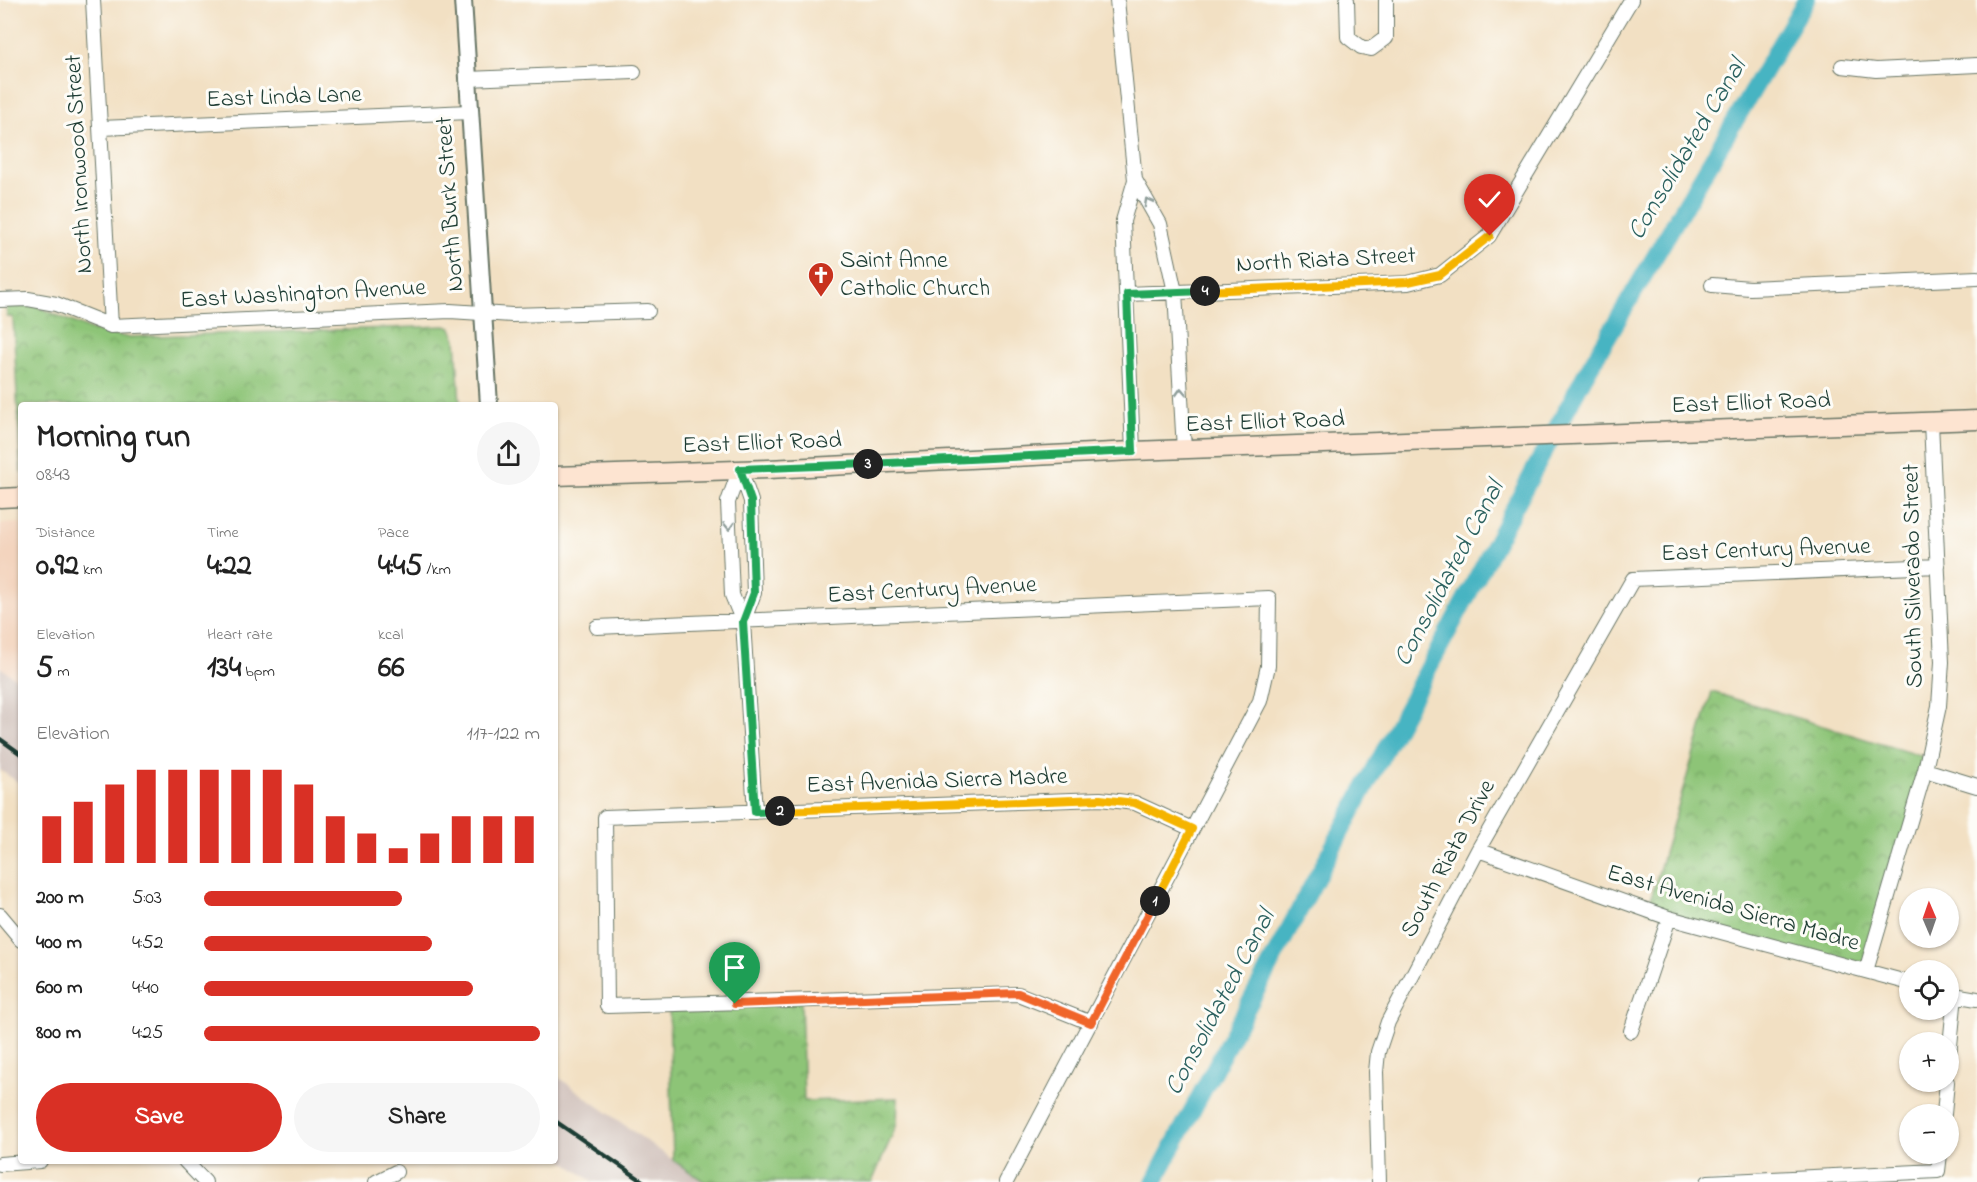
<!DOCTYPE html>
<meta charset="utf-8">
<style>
body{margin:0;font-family:"Indie Flower",sans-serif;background:#f6f6f6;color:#222;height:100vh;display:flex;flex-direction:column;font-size:22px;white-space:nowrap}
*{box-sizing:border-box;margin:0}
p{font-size:20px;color:#767676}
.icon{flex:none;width:33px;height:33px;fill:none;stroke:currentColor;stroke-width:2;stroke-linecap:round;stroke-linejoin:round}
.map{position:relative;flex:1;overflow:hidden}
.sheet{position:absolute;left:18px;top:402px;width:540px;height:762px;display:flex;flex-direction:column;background:#fff;border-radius:6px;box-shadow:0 2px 4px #0004}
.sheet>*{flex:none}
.needle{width:39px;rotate:358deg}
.buttons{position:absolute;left:1899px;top:888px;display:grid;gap:12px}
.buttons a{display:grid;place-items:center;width:60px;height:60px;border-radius:50%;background:#fff;box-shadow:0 2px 4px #0004;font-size:30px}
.pin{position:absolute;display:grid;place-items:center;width:51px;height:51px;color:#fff;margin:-62px -26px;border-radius:50% 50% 50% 0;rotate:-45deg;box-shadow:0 0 6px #0007}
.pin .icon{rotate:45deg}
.km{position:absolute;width:30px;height:30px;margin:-15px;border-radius:50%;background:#222;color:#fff;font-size:16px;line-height:30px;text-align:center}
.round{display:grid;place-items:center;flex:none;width:63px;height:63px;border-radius:32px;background:#f6f6f6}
.overview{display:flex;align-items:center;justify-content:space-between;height:102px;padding:0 18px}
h1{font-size:33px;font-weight:800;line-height:45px}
.metrics{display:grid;grid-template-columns:repeat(3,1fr);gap:9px;height:102px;padding:6px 18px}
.metrics div{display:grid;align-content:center}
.metrics b{font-size:30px;font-weight:800}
.metrics small{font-size:16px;font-weight:400}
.metrics p{font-size:16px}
.chart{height:168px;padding:12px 18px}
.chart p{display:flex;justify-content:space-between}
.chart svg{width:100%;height:108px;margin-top:6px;stroke:#d93025;stroke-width:6}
.button{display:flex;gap:12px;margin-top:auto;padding:12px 18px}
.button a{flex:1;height:69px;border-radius:36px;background:#d93025;color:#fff;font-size:24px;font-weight:800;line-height:69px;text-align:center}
.button a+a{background:#f6f6f6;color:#222}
ul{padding:0 18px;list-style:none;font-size:20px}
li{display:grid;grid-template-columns:96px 72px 1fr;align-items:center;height:45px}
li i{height:15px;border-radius:8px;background:#d93025}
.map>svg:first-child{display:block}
.built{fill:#f3d4be}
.railway{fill:#cfc0ba}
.park{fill:url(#park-crowns);stroke:#568056;stroke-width:1.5}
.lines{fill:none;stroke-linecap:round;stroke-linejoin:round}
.canal{stroke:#46b4c2;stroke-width:18}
.minor-casing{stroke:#697666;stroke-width:16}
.tertiary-casing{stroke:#697666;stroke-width:20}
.secondary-casing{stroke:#697666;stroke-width:21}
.minor{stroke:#fff;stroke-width:14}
.tertiary{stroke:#fff;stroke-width:16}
.secondary{stroke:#fde4d1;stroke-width:18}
.rail{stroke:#1f3d34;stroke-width:4.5}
.oneway{stroke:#8f9e9a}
.split-1-casing{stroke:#fff;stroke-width:12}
.split-2-casing{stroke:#fff;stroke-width:12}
.split-3-casing{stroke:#fff;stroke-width:12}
.split-4-casing{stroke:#fff;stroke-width:12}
.split-5-casing{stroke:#fff;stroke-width:12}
.split-1{stroke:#f0652b;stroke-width:8}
.split-2{stroke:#f5b400;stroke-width:8}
.split-3{stroke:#22a559;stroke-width:8}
.split-4{stroke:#22a559;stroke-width:8}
.split-5{stroke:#f5b400;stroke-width:8}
.labels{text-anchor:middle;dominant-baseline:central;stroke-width:6;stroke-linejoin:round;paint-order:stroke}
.street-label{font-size:24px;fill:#1f3d34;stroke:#fdfcf7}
.poi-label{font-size:24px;fill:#1f3d34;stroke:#fdfcf7;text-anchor:start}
.water-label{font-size:26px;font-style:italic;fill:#2b615f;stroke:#fdfcf7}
</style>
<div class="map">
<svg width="1977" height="1182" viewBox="0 0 1977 1182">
<defs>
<pattern id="park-crowns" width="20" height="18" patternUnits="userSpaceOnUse" patternTransform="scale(1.5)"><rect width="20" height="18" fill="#8dc477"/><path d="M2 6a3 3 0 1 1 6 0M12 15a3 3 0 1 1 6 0" fill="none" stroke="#73a062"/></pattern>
</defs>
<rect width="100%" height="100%" fill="#fdfcf7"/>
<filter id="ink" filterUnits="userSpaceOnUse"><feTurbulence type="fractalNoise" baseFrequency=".0167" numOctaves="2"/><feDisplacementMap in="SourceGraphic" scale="12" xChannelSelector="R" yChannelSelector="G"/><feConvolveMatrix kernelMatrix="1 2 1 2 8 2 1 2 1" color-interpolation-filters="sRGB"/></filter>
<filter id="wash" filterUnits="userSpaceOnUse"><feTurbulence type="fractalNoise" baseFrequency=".008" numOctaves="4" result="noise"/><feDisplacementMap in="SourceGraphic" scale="24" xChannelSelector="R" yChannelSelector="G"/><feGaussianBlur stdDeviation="1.35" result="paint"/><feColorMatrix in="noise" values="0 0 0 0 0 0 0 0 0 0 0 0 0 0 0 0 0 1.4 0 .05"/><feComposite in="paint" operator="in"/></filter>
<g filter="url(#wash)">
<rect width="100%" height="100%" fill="#f2e0c3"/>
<path class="built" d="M21,523v159l-21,-15v-143z"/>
<path class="railway" d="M0,667l21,15v102l-21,-14z
M555,1075l118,85 32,22h-112l-38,-27z"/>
<path class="park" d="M6,304l30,2 55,24 35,7 320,-11 5,2 5,11 4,66h-439v68l-8,-156h-6z
M1712,692l215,66 -61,213 -219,-60z
M801,1001l3,100 94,-3 -1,26 -25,58h-167l-32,-22 -4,-154z"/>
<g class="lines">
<path class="canal" d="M1154,1182l430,-805 222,-377"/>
</g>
</g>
<g filter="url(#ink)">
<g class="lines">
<g class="minor-casing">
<path id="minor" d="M93,0l18,326
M1117,0l18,180
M1347,0l1,37 13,10 10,2 15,-11v-38
M1842,66l34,4 101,-5
M467,79l167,-7
M101,128l368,-16
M1712,285l38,3 227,-10
M1127,294l281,-11 32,-8 49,-39 142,-236
M0,300l28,-1 28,5 55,22 339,-15 62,4 136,-4
M1133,451l-10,-230 12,-41 25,44 15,68 9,158
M740,469l-12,33 4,93 11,27 12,190
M740,469l11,32 3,92 -11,29
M597,627l672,-29 -1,68 -8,35 -254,481
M1925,770l52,16
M1478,850l191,68 241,65
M0,915l21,25
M1866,971l59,-201 14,-64 3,-44 -11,-240
M1948,994l29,5
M1091,1023l-73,-29 -411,12 -2,-189 495,-18 35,4 57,26
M1631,1031l38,-113
M1948,1066l7,-71
M1944,1114l3,-32
M185,1161l20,21
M0,1164l40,-3
M376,1182l20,-10
M1379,1182l-3,-110 2,-20 10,-30 90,-172 155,-271 305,-13
M1708,1182l230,-11 2,-17"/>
</g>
<g class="tertiary-casing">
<path id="tertiary" d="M463,0l26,405"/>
</g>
<g class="secondary-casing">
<path id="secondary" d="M555,476l213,-7 365,-18 844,-31
M0,498l21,-1"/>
</g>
<use href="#minor" class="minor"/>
<use href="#tertiary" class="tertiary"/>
<use href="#secondary" class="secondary"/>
<path class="rail" d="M0,739l21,15
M555,1121l89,61"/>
</g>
<defs><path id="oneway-chevron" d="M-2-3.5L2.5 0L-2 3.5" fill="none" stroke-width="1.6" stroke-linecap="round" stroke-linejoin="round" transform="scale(1.5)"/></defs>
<g class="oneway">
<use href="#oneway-chevron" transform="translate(1148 202) rotate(-119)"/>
<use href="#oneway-chevron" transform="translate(1181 392) rotate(-93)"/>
<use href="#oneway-chevron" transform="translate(729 526) rotate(88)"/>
</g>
</g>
<g class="lines" filter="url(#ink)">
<g class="split-1-casing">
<path id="split-1" d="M735,1004l283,-11 73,30 64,-122"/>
</g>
<g class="split-2-casing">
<path id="split-2" d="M780,811l320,-12 35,4 57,26 -37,72"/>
</g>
<g class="split-3-casing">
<path id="split-3" d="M780,811l-25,1 -12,-190 11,-29 -3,-92 -11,-32 128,-5"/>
</g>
<g class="split-4-casing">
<path id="split-4" d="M868,464l265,-13 -6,-157 78,-3"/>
</g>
<g class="split-5-casing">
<path id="split-5" d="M1205,291l203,-9 32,-7 50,-39"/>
</g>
<use href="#split-1" class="split-1"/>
<use href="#split-2" class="split-2"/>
<use href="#split-3" class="split-3"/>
<use href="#split-4" class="split-4"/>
<use href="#split-5" class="split-5"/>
</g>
<defs>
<g id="church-pin" transform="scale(1.35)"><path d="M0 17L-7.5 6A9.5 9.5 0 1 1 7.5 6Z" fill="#c8321e" stroke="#fdfcf7"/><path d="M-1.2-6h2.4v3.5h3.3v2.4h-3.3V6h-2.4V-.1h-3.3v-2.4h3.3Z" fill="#fff"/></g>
</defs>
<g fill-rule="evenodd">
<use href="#church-pin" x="821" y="275"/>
</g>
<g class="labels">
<g class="street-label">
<text transform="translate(284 98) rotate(-2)">East Linda Lane</text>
<text transform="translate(80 164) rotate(-93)">North Ironwood Street</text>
<text transform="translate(451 204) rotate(-94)">North Burk Street</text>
<text transform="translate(1326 261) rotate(-3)">North Riata Street</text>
<text transform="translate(303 295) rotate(-3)">East Washington Avenue</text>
<text transform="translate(1751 404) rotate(-2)">East Elliot Road</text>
<text transform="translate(1265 423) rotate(-2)">East Elliot Road</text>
<text transform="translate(762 444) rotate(-2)">East Elliot Road</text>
<text transform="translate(1766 551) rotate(-2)">East Century Avenue</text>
<text transform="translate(1914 576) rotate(-91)">South Silverado Street</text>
<text transform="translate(932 591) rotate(-3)">East Century Avenue</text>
<text transform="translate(937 782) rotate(-2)">East Avenida Sierra Madre</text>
<text transform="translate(1449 859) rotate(-62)">South Riata Drive</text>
<text transform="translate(1733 909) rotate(16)">East Avenida Sierra Madre</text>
</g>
<g class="poi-label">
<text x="840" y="261">Saint Anne<tspan x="840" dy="28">Catholic Church</tspan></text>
</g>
<g class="water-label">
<text transform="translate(1688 150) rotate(-59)">Consolidated Canal</text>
<text transform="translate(1450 574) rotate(-62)">Consolidated Canal</text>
<text transform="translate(1221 1003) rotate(-62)">Consolidated Canal</text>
</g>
</g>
</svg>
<div class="buttons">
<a><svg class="needle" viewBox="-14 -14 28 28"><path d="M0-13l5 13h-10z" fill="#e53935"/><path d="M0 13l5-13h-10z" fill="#767676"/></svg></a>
<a><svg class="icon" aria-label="locate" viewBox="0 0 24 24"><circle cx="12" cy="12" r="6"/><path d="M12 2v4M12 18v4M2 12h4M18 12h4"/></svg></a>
<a>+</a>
<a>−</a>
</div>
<div class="pin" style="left:735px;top:1004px;background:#1e9e55"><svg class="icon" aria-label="arrive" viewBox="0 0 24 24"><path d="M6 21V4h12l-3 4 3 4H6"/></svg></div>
<div class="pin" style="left:1490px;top:236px;background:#d93025"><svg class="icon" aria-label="check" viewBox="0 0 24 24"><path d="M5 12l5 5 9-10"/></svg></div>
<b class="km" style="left:1155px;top:901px">1</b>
<b class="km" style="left:780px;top:811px">2</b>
<b class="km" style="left:868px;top:464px">3</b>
<b class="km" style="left:1205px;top:291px">4</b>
<section class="sheet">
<div class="overview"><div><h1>Morning run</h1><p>08:43</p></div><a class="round"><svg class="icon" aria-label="share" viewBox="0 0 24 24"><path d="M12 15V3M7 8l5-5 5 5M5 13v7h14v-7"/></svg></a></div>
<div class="metrics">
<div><p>Distance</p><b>0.92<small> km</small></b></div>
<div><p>Time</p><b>4:22</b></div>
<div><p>Pace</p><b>4:45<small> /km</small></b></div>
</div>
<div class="metrics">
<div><p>Elevation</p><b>5<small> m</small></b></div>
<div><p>Heart rate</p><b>134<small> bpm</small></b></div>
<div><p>kcal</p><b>66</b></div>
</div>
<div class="chart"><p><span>Elevation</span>117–122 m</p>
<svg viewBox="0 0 160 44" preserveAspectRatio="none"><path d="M5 44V25M15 44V19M25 44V12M35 44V6M45 44V6M55 44V6M65 44V6M75 44V6M85 44V12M95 44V25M105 44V32M115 44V38M125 44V32M135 44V25M145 44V25M155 44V25"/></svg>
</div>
<ul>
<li><b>200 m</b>5:03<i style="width:59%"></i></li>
<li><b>400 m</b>4:52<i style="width:68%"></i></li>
<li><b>600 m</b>4:40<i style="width:80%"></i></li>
<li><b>800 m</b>4:25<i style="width:100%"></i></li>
</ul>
<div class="button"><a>Save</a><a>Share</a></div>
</section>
</div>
